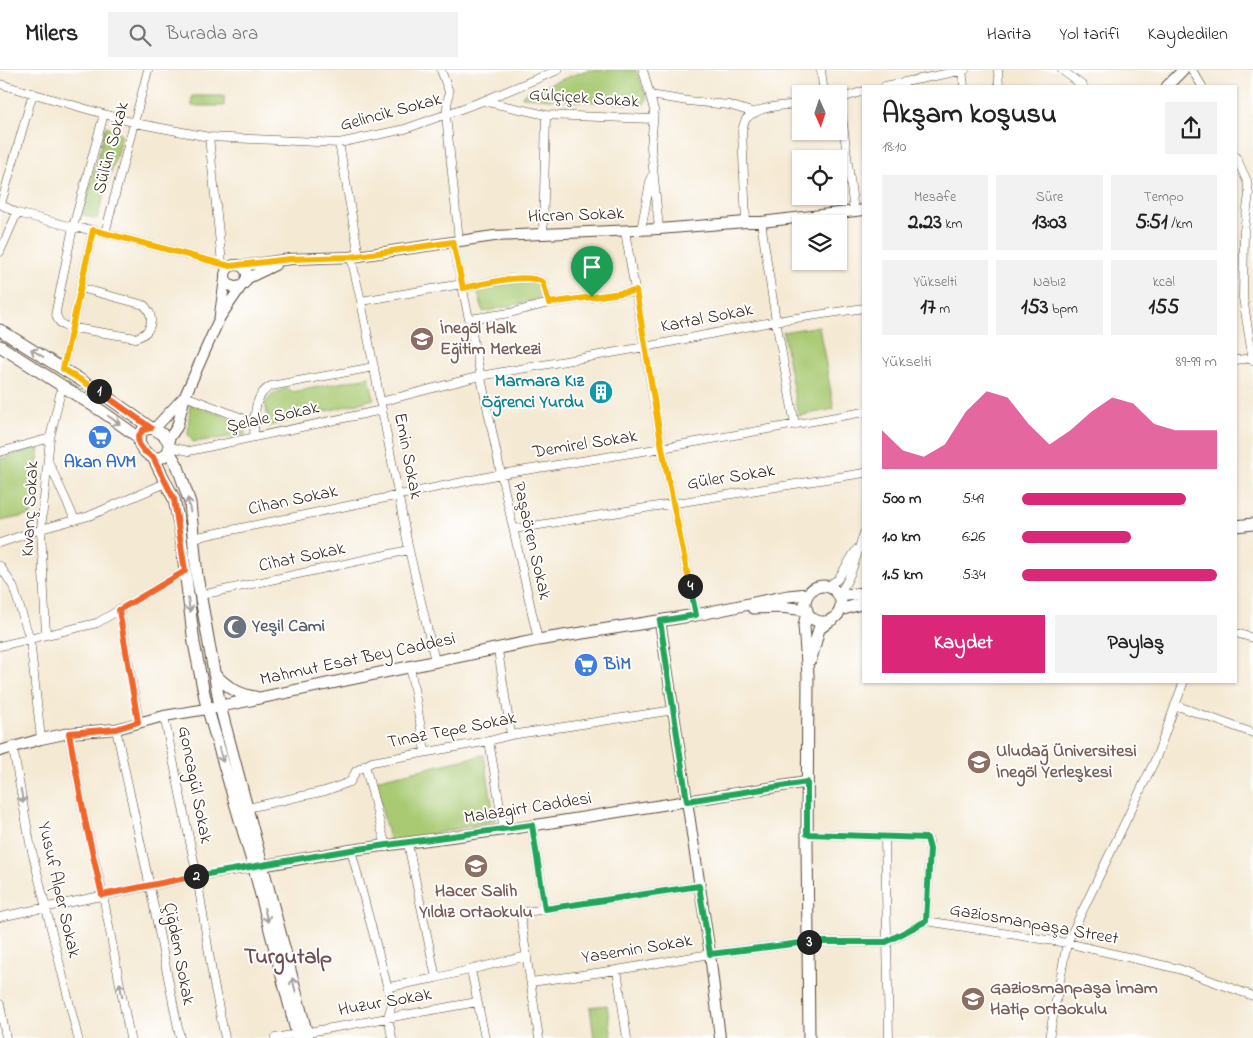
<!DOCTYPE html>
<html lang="tr">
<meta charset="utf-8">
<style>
body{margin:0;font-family:"Indie Flower",sans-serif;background:#f2f2f2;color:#222;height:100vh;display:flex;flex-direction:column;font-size:19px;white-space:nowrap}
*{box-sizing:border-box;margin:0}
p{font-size:16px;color:#767676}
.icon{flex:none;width:28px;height:28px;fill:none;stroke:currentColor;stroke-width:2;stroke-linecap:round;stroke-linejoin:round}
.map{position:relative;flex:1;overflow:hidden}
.side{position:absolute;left:862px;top:15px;width:375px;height:598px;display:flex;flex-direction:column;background:#fff;border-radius:0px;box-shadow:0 1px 4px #0004}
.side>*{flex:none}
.needle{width:32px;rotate:177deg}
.fabs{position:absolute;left:792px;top:15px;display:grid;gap:10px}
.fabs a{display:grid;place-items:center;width:55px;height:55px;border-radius:0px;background:#fff;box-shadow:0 1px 4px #0004;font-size:25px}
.pin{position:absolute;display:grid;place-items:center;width:42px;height:42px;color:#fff;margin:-51px -21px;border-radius:50% 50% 50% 0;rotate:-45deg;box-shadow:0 0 5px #0007}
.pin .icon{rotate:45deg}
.km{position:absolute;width:25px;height:25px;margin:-12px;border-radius:50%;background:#222;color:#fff;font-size:14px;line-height:25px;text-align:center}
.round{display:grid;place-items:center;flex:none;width:52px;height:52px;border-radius:0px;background:#f2f2f2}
.summary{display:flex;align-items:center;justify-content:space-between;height:85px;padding:0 20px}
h1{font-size:28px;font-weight:800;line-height:38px}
.stats{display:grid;grid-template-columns:repeat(3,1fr);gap:8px;height:85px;padding:5px 20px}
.stats div{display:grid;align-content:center;border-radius:0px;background:#f2f2f2;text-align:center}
.stats b{font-size:21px;font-weight:800}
.stats small{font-size:14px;font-weight:400}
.stats p{font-size:14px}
.chart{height:140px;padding:10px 20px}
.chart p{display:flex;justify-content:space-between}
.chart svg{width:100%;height:90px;margin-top:5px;fill:#db2777;opacity:.7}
.button{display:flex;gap:10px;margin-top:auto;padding:10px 20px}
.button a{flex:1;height:58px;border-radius:0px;background:#db2777;color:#fff;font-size:20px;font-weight:800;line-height:58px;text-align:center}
.button a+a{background:#f2f2f2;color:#222}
ul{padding:0 20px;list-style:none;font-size:16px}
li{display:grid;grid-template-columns:80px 60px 1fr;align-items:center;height:38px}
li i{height:12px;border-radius:6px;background:#db2777}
header{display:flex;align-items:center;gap:30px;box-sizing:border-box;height:70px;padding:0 25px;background:#fff;border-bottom:1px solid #e0e0e0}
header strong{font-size:24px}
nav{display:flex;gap:28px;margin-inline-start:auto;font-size:18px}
.search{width:350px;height:45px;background:#f2f2f2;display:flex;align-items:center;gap:12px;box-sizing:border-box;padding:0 18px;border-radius:0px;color:#767676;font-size:19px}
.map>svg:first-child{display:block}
.green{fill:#a9ca73;stroke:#727a48}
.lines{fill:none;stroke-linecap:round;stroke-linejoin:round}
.minor-casing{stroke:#574739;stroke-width:9}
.tertiary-casing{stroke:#574739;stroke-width:12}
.secondary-casing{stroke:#574739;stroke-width:13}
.minor{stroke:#fff;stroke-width:8}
.tertiary{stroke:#fff;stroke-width:10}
.secondary{stroke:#fff;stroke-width:11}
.oneway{stroke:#a79f9a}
.split-1-casing{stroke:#fff;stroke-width:10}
.split-2-casing{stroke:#fff;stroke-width:10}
.split-3-casing{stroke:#fff;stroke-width:10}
.split-4-casing{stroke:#fff;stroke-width:10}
.split-5-casing{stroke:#fff;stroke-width:10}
.split-1{stroke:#f5b400;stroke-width:6}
.split-2{stroke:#f0652b;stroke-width:6}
.split-3{stroke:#22a559;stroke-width:6}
.split-4{stroke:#22a559;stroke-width:6}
.split-5{stroke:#f5b400;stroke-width:6}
.labels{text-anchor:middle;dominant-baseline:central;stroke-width:4;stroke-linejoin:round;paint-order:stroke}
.street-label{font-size:18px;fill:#3b2a1e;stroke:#fff}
.education-label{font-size:18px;font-weight:bold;fill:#785e54;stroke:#fff;text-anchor:start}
.culture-label{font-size:18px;font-weight:bold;fill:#0d838f;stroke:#fff;text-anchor:end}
.shop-label{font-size:18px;font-weight:bold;fill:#366cbe;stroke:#fff}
.worship-label{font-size:18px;font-weight:bold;fill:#5b616d;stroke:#fff;text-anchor:start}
.district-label{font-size:22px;font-weight:bold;fill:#714d54;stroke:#fff}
</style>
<header>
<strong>Milers</strong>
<div class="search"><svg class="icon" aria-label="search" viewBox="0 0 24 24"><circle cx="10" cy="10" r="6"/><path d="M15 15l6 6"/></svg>Burada ara</div>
<nav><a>Harita</a><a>Yol tarifi</a><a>Kaydedilen</a></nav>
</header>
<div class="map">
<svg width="1253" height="968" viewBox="0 0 1253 968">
<rect width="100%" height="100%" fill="#fff"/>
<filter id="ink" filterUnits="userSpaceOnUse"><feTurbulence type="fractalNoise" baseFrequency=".02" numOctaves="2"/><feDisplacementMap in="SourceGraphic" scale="10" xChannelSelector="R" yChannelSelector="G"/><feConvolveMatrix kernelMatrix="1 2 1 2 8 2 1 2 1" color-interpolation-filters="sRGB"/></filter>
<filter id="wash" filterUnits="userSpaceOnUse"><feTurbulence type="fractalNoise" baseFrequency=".0096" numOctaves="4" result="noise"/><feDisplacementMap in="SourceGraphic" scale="20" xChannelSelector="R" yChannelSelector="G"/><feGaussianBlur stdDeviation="1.12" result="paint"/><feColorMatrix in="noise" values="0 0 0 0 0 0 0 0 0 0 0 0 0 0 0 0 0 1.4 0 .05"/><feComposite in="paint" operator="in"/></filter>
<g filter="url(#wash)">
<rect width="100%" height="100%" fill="#f4e9d3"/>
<path class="green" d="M587,0h49l11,29 -4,6 -121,-8 1,-3z
M192,26h32v10h-32z
M106,56l8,3 7,5v5l-24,80 -14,-4z
M532,210c7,4 8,8 9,15l-5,5 -53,12 -6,-23z
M819,256l15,83 -36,7 -15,-84z
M369,307l5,22 -105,27 -4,-23 9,-10 13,-5 6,4z
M190,334l54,19 1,12 -52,7 -5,-8z
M40,377l-9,68 -31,6v-62z
M484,685l11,66 -105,22 -15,-63z
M607,935l5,33h-18l-4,-31z"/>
</g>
<g filter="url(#ink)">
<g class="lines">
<g class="minor-casing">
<path id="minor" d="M441,0l8,22 -3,23 13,126
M643,0l11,40 -3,37 8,82
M821,0l3,24
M962,0l2,16
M998,0l1,16
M1062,0l21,16
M1192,0l10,16
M0,14l135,39 74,14 130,6 66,-14 78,-28 75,-31
M885,16l80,-16
M650,25l38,6 41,4 26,8
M839,29l25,-8
M483,31l63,14 107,4
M839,43l3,3 12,95
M209,67l13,126
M339,73l20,113
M1236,87l11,24 2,13 -5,37 -1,67 10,63
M0,134l17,9 56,14 20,3 137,36
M1,134l32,-111
M746,152l-4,-91c1,-3 2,-9 4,-12 11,-13 40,-14 55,-15
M761,152l15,99 19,104
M641,160l10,-53
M625,161l37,217 34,167
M105,163l43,-163
M543,164l3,-119
M453,172l48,232 37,166
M0,182l17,-39
M351,187l10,44 48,249 26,111
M81,218l63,17c12,12 8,28 -8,33l-68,-11c-8,-2 -12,-8 -12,-16l17,-84 31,-113
M463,218c21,-4 63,-16 80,-6l6,21
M361,231l101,-17
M469,249l41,-6 39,-10 87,-12
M1236,290l17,-2
M63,299l30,-139
M185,326l70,27
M380,332l100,-26 165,-29 131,-26 88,-13
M254,367c1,-19 -2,-41 17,-51l103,-19
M170,377l19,4 193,-41
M0,382l50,-14
M49,393l26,57
M514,459l350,-56
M193,468l308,-64 161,-26 202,-36
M0,473l41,-14 48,-13 77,-33
M0,496l13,20 17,53 11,100
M828,516l10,-7 18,-29
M201,525l208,-45
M838,525c15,-19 18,-40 26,-62
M119,539l20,113
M1236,563l17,5
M46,565l-5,-106 9,-91 12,-52
M0,576l97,-23 88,-52
M498,580l13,85
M410,596l15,85
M1175,635l78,28
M164,646l33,160 16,103 12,59
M116,659l34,158 30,151
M69,663l16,87 18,75 27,143
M489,671l15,89
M13,678l17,95 48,195
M365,695l21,82
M243,739l82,-18 25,-9 6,-11 16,-9 117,-21 22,-6 163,-25
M532,755l13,84 -25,4 19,125
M807,764l120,4 2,3 1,8 -4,72
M885,767l4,201
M408,774l28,134
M351,780l41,154 -4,13 4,21
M545,839l154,-23
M0,847l197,-41 57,-8
M471,900l14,68
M617,900l10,68
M531,912l86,-12 93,-16 98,-12h79l39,-21 141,22 112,26 74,27
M389,917l47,-9 91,-22
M0,934l6,34
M275,968l202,-36
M1049,968l18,-95 89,-185 28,-77"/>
</g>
<g class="tertiary-casing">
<path id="tertiary" d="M1167,16l16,-16
M225 206a11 11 0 1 1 22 0a11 11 0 1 1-22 0Z
M241,196l49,-7 61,-2 143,-21 165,-7 87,-7h15l103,-12
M246,209l29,-14
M220,244l5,-35
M154,359l29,-31
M168,370l9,-13 8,-31 35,-79 22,-32
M660,551l50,333 10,84
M0,681l41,-12 28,-6 47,-4 48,-13 43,-7
M255,797l96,-17 153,-20 303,-48"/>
</g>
<g class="secondary-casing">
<path id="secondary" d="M0,260l103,64 48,34
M0,276l103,66 35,25
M151,358c37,14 9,46 -9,20 -5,-7 -3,-11 1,-18z
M169,381l9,16 12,36 7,73 23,130 88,332
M153,387l21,42 6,30 14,114 12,60 48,165 44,170
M1236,456l17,-2
M805 534a18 18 0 1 1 36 0a18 18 0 1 1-36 0Z
M839,526l25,-3
M753,538l27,-1 27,3
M840,540l24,-7
M807,542l-3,14 4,49 -1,168 2,195
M811,589l8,-30 13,-10
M214,604c14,13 23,20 41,23
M207,639l331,-69 158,-25 92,-19 20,-2"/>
</g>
<use href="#minor" class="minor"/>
<use href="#tertiary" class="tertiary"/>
<use href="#secondary" class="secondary"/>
</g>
<defs><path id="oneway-shaft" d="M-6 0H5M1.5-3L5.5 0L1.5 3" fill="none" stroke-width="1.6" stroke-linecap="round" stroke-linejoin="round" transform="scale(1.25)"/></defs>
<g class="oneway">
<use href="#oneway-shaft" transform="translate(37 283) rotate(-148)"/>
<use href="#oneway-shaft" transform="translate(114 350) rotate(35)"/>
<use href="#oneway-shaft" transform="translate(189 435) rotate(-101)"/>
<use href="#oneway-shaft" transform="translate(189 535) rotate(83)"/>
<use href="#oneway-shaft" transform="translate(221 685) rotate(74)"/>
<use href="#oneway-shaft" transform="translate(22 726) rotate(80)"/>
<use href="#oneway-shaft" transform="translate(266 845) rotate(75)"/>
<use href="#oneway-shaft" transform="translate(294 915) rotate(-104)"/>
<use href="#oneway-shaft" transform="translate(121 920) rotate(-101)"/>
</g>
</g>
<g class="lines" filter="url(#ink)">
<g class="split-1-casing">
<path id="split-1" d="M99,321l-36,-22 30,-139 137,36 60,-7 61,-2 102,-15 10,46c20,-4 63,-16 80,-6l6,21 43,-6"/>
</g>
<g class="split-2-casing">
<path id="split-2" d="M99,321l52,37 -8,2 -5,7 1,7 5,7 9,6 21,42 11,72 -66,39 19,112 -22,7 -47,4 16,87 17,75 94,-19"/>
</g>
<g class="split-3-casing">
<path id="split-3" d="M196,806l155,-26 181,-25 13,84 154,-23 11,68 99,-12"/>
</g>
<g class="split-4-casing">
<path id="split-4" d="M690,516l6,29 -36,6 27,180 120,-19v52l120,4 3,11 -4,72 -40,21h-77"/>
</g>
<g class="split-5-casing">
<path id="split-5" d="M592,227l44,-6 26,157 28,138"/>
</g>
<use href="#split-1" class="split-1"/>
<use href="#split-2" class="split-2"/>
<use href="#split-3" class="split-3"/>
<use href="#split-4" class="split-4"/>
<use href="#split-5" class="split-5"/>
</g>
<defs>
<g id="school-disc" transform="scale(1.25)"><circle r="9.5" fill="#8d6e63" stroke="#fff"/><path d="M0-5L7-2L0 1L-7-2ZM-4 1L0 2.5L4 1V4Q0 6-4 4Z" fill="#fff"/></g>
<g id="building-disc" transform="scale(1.25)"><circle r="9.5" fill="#0f9aa8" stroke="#fff"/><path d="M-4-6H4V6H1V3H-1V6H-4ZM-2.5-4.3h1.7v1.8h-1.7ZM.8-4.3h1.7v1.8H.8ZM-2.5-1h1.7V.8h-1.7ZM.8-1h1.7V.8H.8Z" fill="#fff"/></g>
<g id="supermarket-disc" transform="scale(1.25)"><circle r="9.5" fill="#3f7fe0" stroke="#fff"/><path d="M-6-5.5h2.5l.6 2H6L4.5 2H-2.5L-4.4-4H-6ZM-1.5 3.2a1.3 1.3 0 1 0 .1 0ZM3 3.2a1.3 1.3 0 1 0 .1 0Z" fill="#fff"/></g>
<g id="mosque-disc" transform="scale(1.25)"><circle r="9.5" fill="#6b7280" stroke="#fff"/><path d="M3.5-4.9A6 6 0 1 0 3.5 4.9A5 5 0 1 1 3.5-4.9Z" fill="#fff"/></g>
<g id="university-disc" transform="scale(1.25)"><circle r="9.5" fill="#8d6e63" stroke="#fff"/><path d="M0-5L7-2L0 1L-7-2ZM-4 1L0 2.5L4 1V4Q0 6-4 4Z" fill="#fff"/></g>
</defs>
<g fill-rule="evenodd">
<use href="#school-disc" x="422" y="269"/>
<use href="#building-disc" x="601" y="322"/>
<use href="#supermarket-disc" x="100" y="367"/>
<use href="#mosque-disc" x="235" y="557"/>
<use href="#supermarket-disc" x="586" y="595"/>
<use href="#university-disc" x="979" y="692"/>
<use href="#school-disc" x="476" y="796"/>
<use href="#school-disc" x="973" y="929"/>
</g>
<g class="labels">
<g class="street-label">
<text transform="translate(584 29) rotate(4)">Gülçiçek Sokak</text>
<text transform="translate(391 43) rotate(-15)">Gelincik Sokak</text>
<text transform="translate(112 78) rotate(-75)">Sülün Sokak</text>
<text transform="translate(576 146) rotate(-2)">Hicran Sokak</text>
<text transform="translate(707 249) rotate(-11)">Kartal Sokak</text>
<text transform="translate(273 348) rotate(-12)">Şelale Sokak</text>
<text transform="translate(585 375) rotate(-9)">Demirel Sokak</text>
<text transform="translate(407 386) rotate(79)">Emin Sokak</text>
<text transform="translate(731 408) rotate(-9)">Güler Sokak</text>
<text transform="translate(293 431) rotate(-12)">Cihan Sokak</text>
<text transform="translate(31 439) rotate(-87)">Kıvanç Sokak</text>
<text transform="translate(531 471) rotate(77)">Paşaören Sokak</text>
<text transform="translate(302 488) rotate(-12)">Cihat Sokak</text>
<text transform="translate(358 590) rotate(-12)">Mahmut Esat Bey Caddesi</text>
<text transform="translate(452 661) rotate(-11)">Tınaz Tepe Sokak</text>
<text transform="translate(194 715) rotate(79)">Goncagül Sokak</text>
<text transform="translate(528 739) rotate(-9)">Malazgirt Caddesi</text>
<text transform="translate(58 820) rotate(77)">Yusuf Alper Sokak</text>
<text transform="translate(1034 855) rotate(10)">Gaziosmanpaşa Street</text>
<text transform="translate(637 880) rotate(-9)">Yasemin Sokak</text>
<text transform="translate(178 884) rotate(79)">Çiğdem Sokak</text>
<text transform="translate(385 933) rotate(-10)">Huzur Sokak</text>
</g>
<g class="education-label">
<text x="440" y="259">İnegöl Halk<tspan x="440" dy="21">Eğitim Merkezi</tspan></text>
<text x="996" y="682">Uludağ Üniversitesi<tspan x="996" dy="21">İnegöl Yerleşkesi</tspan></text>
<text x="476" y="822" text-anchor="middle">Hacer Salih<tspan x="476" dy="21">Yıldız Ortaokulu</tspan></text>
<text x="990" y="919">Gaziosmanpaşa İmam<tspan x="990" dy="21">Hatip Ortaokulu</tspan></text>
</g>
<g class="culture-label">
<text x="584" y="312">Marmara Kız<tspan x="584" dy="21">Öğrenci Yurdu</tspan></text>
</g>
<g class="shop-label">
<text x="100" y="393">Akan AVM</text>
<text x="604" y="595" text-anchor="start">BİM</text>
</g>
<g class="worship-label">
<text x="252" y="557">Yeşil Cami</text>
</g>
<g class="district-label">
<text x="288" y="888">Turgutalp</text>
</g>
</g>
</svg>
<div class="fabs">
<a><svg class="needle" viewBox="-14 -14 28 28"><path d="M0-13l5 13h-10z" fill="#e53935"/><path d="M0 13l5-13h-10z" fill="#767676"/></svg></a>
<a><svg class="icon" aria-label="locate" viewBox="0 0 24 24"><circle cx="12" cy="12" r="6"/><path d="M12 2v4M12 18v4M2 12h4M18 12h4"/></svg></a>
<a><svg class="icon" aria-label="layers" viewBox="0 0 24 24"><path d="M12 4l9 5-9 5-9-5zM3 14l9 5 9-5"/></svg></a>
</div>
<div class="pin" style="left:592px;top:227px;background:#1e9e55"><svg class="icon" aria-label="arrive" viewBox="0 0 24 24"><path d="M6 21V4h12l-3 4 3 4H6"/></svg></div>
<b class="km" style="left:99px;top:321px">1</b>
<b class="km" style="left:196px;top:806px">2</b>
<b class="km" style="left:809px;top:872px">3</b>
<b class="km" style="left:690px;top:516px">4</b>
<section class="side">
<div class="summary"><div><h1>Akşam koşusu</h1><p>18:10</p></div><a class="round"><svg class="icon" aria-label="share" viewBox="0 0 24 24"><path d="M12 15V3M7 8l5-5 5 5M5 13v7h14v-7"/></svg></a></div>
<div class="stats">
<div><p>Mesafe</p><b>2.23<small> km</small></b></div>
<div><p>Süre</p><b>13:03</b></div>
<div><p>Tempo</p><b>5:51<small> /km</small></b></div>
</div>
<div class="stats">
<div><p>Yükselti</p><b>17<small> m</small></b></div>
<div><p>Nabız</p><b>153<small> bpm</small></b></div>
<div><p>kcal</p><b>155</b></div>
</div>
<div class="chart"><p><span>Yükselti</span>89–99 m</p>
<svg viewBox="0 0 160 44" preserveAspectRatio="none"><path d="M0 44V25L10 35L20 38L30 32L40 16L50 6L60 9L70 22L80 32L90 25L100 16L110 9L120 12L130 22L140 25L150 25L160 25V44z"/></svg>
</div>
<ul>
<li><b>500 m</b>5:49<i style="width:84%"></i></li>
<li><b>1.0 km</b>6:26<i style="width:56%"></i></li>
<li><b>1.5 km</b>5:34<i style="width:100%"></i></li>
</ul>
<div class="button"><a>Kaydet</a><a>Paylaş</a></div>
</section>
</div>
